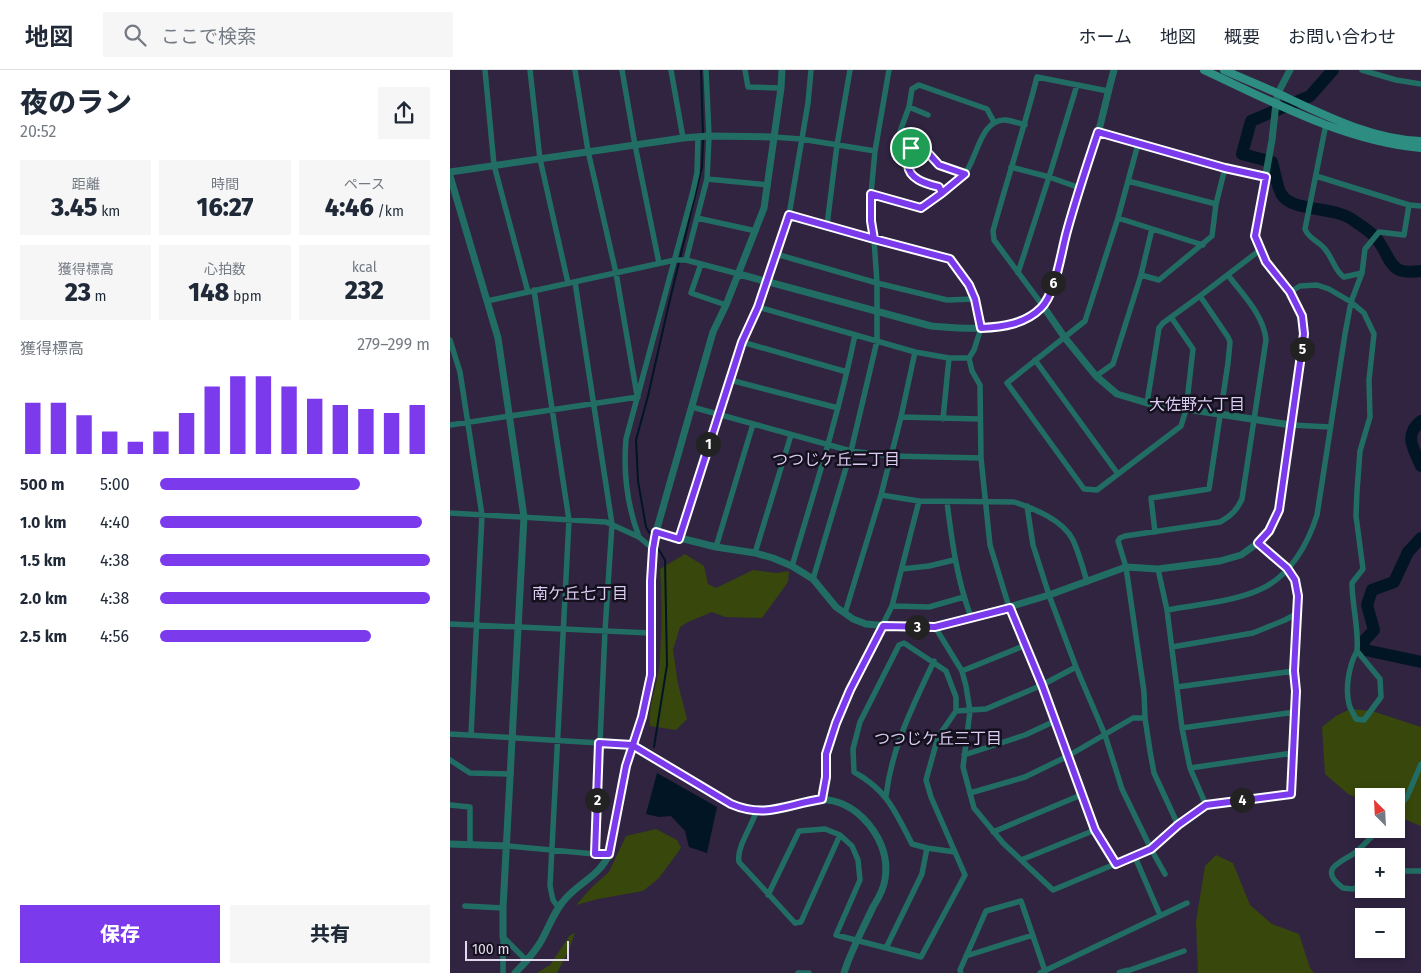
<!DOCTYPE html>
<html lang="ja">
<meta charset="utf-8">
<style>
body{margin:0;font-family:"Fira Sans","Noto Sans JP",sans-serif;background:#f6f6f7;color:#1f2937;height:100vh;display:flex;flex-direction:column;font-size:19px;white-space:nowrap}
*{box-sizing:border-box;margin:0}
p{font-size:16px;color:#747a83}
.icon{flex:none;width:28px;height:28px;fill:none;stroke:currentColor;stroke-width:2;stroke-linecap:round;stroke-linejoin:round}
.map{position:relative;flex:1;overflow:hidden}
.panel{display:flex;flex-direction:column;background:#fff;width:450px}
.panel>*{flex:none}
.needle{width:32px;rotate:336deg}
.tools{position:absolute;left:905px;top:718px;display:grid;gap:10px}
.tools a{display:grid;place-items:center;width:50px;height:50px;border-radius:0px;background:#fff;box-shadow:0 2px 8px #0003;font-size:25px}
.scale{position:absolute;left:15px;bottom:12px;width:104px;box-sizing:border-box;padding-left:5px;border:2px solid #e0d9ec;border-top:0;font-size:14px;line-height:18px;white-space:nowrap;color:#e0d9ec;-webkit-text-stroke:4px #15101d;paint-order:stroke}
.pin{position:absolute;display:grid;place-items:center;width:42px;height:42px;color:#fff;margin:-21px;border:2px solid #fff;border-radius:50%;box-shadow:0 1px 5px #0007}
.km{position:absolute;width:25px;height:25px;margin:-12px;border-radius:50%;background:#222;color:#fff;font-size:14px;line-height:25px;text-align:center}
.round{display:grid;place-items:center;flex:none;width:52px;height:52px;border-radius:0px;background:#f6f6f7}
.headline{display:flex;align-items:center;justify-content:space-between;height:85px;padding:0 20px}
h1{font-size:28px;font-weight:800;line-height:38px}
.stats{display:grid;grid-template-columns:repeat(3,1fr);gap:8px;height:85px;padding:5px 20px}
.stats div{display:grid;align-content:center;border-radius:0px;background:#f6f6f7;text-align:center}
.stats b{font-size:25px;font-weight:800}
.stats small{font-size:14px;font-weight:400}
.stats p{font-size:14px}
.chart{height:140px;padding:10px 20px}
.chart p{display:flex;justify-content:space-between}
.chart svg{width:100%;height:90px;margin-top:5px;stroke:#7c3aed;stroke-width:6}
.primary-button{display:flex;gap:10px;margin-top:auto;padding:10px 20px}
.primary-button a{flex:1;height:58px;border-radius:0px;background:#7c3aed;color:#fff;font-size:20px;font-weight:800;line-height:58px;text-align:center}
.primary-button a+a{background:#f6f6f7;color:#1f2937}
ul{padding:0 20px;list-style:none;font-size:16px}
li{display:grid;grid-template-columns:80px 60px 1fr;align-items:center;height:38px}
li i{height:12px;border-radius:6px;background:#7c3aed}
header{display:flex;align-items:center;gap:30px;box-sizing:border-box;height:70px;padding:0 25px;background:#fff;border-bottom:1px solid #e0e1e3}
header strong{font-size:24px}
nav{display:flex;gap:28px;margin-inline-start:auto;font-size:18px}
.search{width:350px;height:45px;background:#f6f6f7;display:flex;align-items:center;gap:12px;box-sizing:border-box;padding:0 18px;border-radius:0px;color:#747a83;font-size:19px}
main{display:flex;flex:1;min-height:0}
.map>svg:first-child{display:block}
.green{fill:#38470b}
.water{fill:#011524}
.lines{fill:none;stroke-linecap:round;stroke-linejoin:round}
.stream{stroke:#011524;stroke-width:2}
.river{stroke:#011524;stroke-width:12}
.minor{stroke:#226d63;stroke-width:5.5}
.tertiary{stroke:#226d63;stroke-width:7}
.secondary{stroke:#2e8d81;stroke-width:8}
.route-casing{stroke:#fff;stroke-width:10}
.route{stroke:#7c3aed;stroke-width:6}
.labels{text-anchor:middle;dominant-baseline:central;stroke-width:5;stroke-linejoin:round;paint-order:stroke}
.neighbourhood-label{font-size:16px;fill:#dbcdf3;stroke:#15101d}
</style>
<header>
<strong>地図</strong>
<div class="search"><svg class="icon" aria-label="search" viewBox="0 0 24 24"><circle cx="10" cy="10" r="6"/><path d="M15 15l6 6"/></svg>ここで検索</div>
<nav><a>ホーム</a><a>地図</a><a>概要</a><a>お問い合わせ</a></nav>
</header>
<main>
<section class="panel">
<div class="headline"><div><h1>夜のラン</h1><p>20:52</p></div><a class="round"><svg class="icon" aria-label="share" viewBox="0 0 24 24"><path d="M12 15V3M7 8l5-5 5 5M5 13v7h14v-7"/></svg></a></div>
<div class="stats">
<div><p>距離</p><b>3.45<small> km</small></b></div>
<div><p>時間</p><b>16:27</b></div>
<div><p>ペース</p><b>4:46<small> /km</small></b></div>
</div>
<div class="stats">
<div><p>獲得標高</p><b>23<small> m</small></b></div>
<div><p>心拍数</p><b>148<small> bpm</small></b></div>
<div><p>kcal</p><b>232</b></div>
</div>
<div class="chart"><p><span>獲得標高</span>279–299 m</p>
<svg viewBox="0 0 160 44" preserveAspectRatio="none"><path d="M5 44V19M15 44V19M25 44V25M35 44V33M45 44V38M55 44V33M65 44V24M75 44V11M85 44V6M95 44V6M105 44V11M115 44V17M125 44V20M135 44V22M145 44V24M155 44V20"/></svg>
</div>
<ul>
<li><b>500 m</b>5:00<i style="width:74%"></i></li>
<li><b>1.0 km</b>4:40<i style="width:97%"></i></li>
<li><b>1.5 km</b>4:38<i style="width:100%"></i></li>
<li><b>2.0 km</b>4:38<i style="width:100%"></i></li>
<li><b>2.5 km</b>4:56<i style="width:78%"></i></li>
</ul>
<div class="primary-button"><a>保存</a><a>共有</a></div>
</section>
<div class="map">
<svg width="971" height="903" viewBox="0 0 971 903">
<rect width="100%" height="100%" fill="#302441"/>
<path class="green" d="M235,484l19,12 4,18 8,4 37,-18 24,3 12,-2 -1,11 -26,36 -37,-1 -13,-5 -24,10 -8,5 -7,23 5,34 9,35 -11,11 -26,-4c-2,-20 6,-37 9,-57 3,-33 3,-66 1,-100z
M900,639l22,2 49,16v99l-25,-10v-20h-32v5l-16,-7 -23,-20 -3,-47 14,-11z
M206,759l21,11 4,8 -22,30 -16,13 -45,8 -22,6 16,-18 17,-15 17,-36z
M766,785l17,8 17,42 22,19 27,10 11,34 4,5h-116l-2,-52 9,-55z
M125,863l-7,19 -11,21h-20l13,-8 20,-30z"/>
<path class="water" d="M207,703l60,34 -10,46 -18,-6 -4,-16 -14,-15 -12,1 -13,-3z"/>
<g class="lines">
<path class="stream" d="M251,0l2,64
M203,469l-7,-12 -8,-46 -2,-41 12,-44 19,-84 35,-145 1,-28
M204,677l13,-82 -2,-105 -9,-15"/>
<path class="river" d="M883,0l-23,26 -59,25 -9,33 30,8c2,7 6,29 10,33 11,17 52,11 71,25 8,6 21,13 26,22 14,21 11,33 42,29
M971,351c-18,14 -7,28 0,45
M971,468l-13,14 -14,30 -22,8 -5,15 7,25 -11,12 2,8 56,12"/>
<path class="minor" d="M35,0l9,95 34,127
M80,0l10,89 28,124
M125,0l13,81 28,122 21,122
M172,0l13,75 24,118
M221,0l12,68
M295,0l3,17 33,1
M912,0l34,10 25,4
M459,37l19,8
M876,54l-21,105c3,9 13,12 19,19 8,8 11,24 20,29l18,-4 3,-24 14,-17 25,3 5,-30
M648,62l127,36 41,9
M323,67l28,2 74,12
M688,74l-20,74 -33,103 -78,62 77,106 13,1 84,-64 5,-16 7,-61 -22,-32
M461,78c-1,5 -3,12 -3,17 1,15 20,19 31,22l3,6
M561,97l38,10 31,11
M515,104l-26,-9 -10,-11 -29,-10 -2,-7 11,-30 3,-18 7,-4 68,24 7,13
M866,106l93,29 12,1
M257,109l61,6
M678,111l88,23
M421,124l50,14c15,-10 31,-20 43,-33 13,-15 16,-57 42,-55 6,1 13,3 19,5
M339,145l161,44 19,26 6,14 6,29 -7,22 -5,8 3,13 8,14 1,73 9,87 19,62 33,78 39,110 14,35 21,34
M247,148l59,13
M668,148l85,27
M377,155l10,-80 13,-75
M326,184l101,29 70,17 28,-1
M236,190l21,-81 2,-43 -3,-66
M251,194l-10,29 35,12
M568,203l31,-96 28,-92
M691,205l18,5 53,-44 4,-32 9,-36
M125,212l37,242 -7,107 -10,223
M84,220l35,230 -19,366 3,14 5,7
M840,222l10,-6 17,-1 12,4 22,13 13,11 10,21 -5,46 1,37 -10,34 -3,40 -1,25 7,53 -11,14c0,23 7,45 5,68
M37,231l188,-41h11l53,14
M593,236l-49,-66 -1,-9c14,-51 31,-102 44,-154l71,14
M308,237l157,45 34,6h20
M0,270l10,32 22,143 -11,220
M292,272l105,30
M585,290l83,114
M646,306l17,-12 28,-89 11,-46
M280,310l108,28
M697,333l12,-75 4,-5 37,-27 60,-46
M242,337l159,44 40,5 90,2
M451,347l79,2
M493,349l6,-61
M0,355l188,-28
M841,355l39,2
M431,425l38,6 95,1c21,7 49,18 59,38 6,13 10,28 14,42
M497,432c5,40 10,78 24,115
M577,436l6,39 16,50 27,72 29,68 17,54 29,60 14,25
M0,443l156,9 33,15 14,12
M705,462l-4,-34 58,-9 19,-126 2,-21 -2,-5 -28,-41
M189,467c-12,-32 -16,-63 -13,-98l66,-244 5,-22 1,-36
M229,469l63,-197 16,-35 31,-92 19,-112 3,-33
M266,477l37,-123
M305,483l36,-118
M342,496c23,-77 47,-153 63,-231
M452,499l27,-3 25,-6
M708,499l9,41 15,118 8,40 16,37
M363,509l38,-128 26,-110v-58l-3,-44 -3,-18v-27l4,-43 14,-81
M442,536l37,1 35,-10
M717,540c27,-5 70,-9 94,-21 29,-13 47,-45 56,-74l28,-181 6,-32 11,-29
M395,543l36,-118 20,-78 14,-65
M0,554l200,9
M485,557l27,44 4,15 4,25 -7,56 11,41 29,35 50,47 98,-41 27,-24 28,-20 85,-11 5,-103 -2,-20 4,-75 -3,-16 -8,-12 -29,-25
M722,577l81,-14 32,-13 13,-7
M907,581l23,28 1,18 -17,23 -8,-1c-2,-5 -6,-10 -7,-15 -4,-16 0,-39 8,-53z
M512,601l64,-26
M727,617l117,-16
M506,641l30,-2 56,-24 34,-18
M732,658l113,-16
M0,664l183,11
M514,685l61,-20 30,-14
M0,690l20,13 41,1
M740,698l103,-15
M520,723l55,-16 43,-21 65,-38h12
M436,726c6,-50 27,-90 48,-135
M371,729l4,-22 1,-23 10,-31 14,-33 42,-84 27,-105
M0,735l20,2v38
M946,740l11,-13 14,-33
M306,742c-4,14 -20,36 -17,50l56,61 6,-1 39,-87
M728,755l-24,-52 -4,-22 -5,-33 -1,-26 -18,-125 -8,-26 2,-3 5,-2 95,-14c11,-6 17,-12 22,-23l24,-159c-2,-25 -24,-46 -38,-65
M543,762l88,-37
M57,776l88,8h14
M685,787l25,58
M571,790l74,-30
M946,801h25
M914,814l-11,5 -10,-1c-27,-20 0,-26 13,-36 8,-7 15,-15 23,-23
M318,825l31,-64 26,-2 15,6 12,11 6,14 2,20 -24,55 85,22 44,-82 -34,-78 -5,-17 12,-43 18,-26v-14l-10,-26 -42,-28 -5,2 -39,77 -7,27 1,23c33,18 41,39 58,72l15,4 28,4
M15,836l38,2
M53,867l24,24
M436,878l36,-74 5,-26
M516,886l67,-21
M677,901l57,-20
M53,903v-36
M348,903h11
M511,903l-1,-3 26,-59 35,-10 24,70
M590,903l147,-70"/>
<path class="tertiary" d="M0,102l233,-34 26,-2 64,1
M0,106l48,162 26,179 -21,391v29
M289,204l192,52c37,3 79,8 109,-18 15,-12 22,-58 27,-78 9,-33 22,-65 31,-97 6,-21 10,-42 16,-63
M593,236l22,32 31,38 21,18 30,9 144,22
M206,462l60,15 39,6 18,5 19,8 21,13 23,28 17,12 13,5 36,3h33l74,-20 40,-12 77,-28 32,2 62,-8 21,-6 17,-12 11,-12 10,-22 25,-175 -2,-18 -12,-24 -25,-30 -10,-26 17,-96 4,-37 2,-10 12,-23
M183,675l98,59c38,17 52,-1 88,-4 16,-2 33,7 44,18 16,16 26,38 22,61 -1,10 -7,20 -12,28 -10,22 -22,43 -29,66
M0,774l57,2
M65,903c9,-9 18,-19 25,-30 9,-15 14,-33 27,-46 15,-16 33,-22 42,-43l17,-88 16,-49 9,-42v-94l2,-32 3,-17 57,-200 13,-27 38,-97 17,-120 1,-18
M670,903l7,-2v2"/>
<path class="secondary" d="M754,0c69,32 140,71 217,78
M774,0c18,8 35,15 53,23 45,21 93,46 144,48"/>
</g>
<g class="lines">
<g class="route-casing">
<path id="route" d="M461,78c-1,5 -3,12 -3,17 1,15 20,19 31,22l3,6 -21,15 -50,-14v27l3,18 -85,-24 -31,92 -16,35 -63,197 -23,-7 -3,17 -2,32v94l-9,42 -16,49 -17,88h-14l4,-111 33,2 99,59c35,15 56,0 91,-5l4,-22v-23l10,-31 14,-33 33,-64 52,1 75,-19 32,77 53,145 21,34 35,-15 27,-24 28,-20 85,-11 5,-103 -2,-20 4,-75 -3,-16 -8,-12 -29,-25 11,-12 10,-21 25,-176 -2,-18 -12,-24 -24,-30 -11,-26 11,-59 -41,-9 -127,-36c-11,33 -22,66 -31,99 -6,21 -11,62 -26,77 -16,16 -38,19 -60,20l-6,-29 -6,-14 -19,-26 -76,-20 -3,-18v-27l50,14 21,-15 23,-19 -26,-9 -10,-11 -18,-6"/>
</g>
<use href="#route" class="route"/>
</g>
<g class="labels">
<g class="neighbourhood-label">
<text x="747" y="334">大佐野六丁目</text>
<text x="386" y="389">つつじケ丘二丁目</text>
<text x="130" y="523">南ケ丘七丁目</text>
<text x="488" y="668">つつじケ丘三丁目</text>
</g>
</g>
</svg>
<div class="tools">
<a><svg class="needle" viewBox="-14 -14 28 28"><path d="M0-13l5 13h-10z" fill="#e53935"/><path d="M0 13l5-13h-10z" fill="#747a83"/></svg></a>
<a>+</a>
<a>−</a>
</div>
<div class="scale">100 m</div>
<div class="pin" style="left:461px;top:78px;background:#1e9e55"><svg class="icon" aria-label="arrive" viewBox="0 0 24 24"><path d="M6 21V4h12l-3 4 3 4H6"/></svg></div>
<b class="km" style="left:258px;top:374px">1</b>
<b class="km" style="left:147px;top:730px">2</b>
<b class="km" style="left:467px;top:557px">3</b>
<b class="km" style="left:792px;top:730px">4</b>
<b class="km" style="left:852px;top:279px">5</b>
<b class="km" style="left:603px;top:213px">6</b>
</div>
</main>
